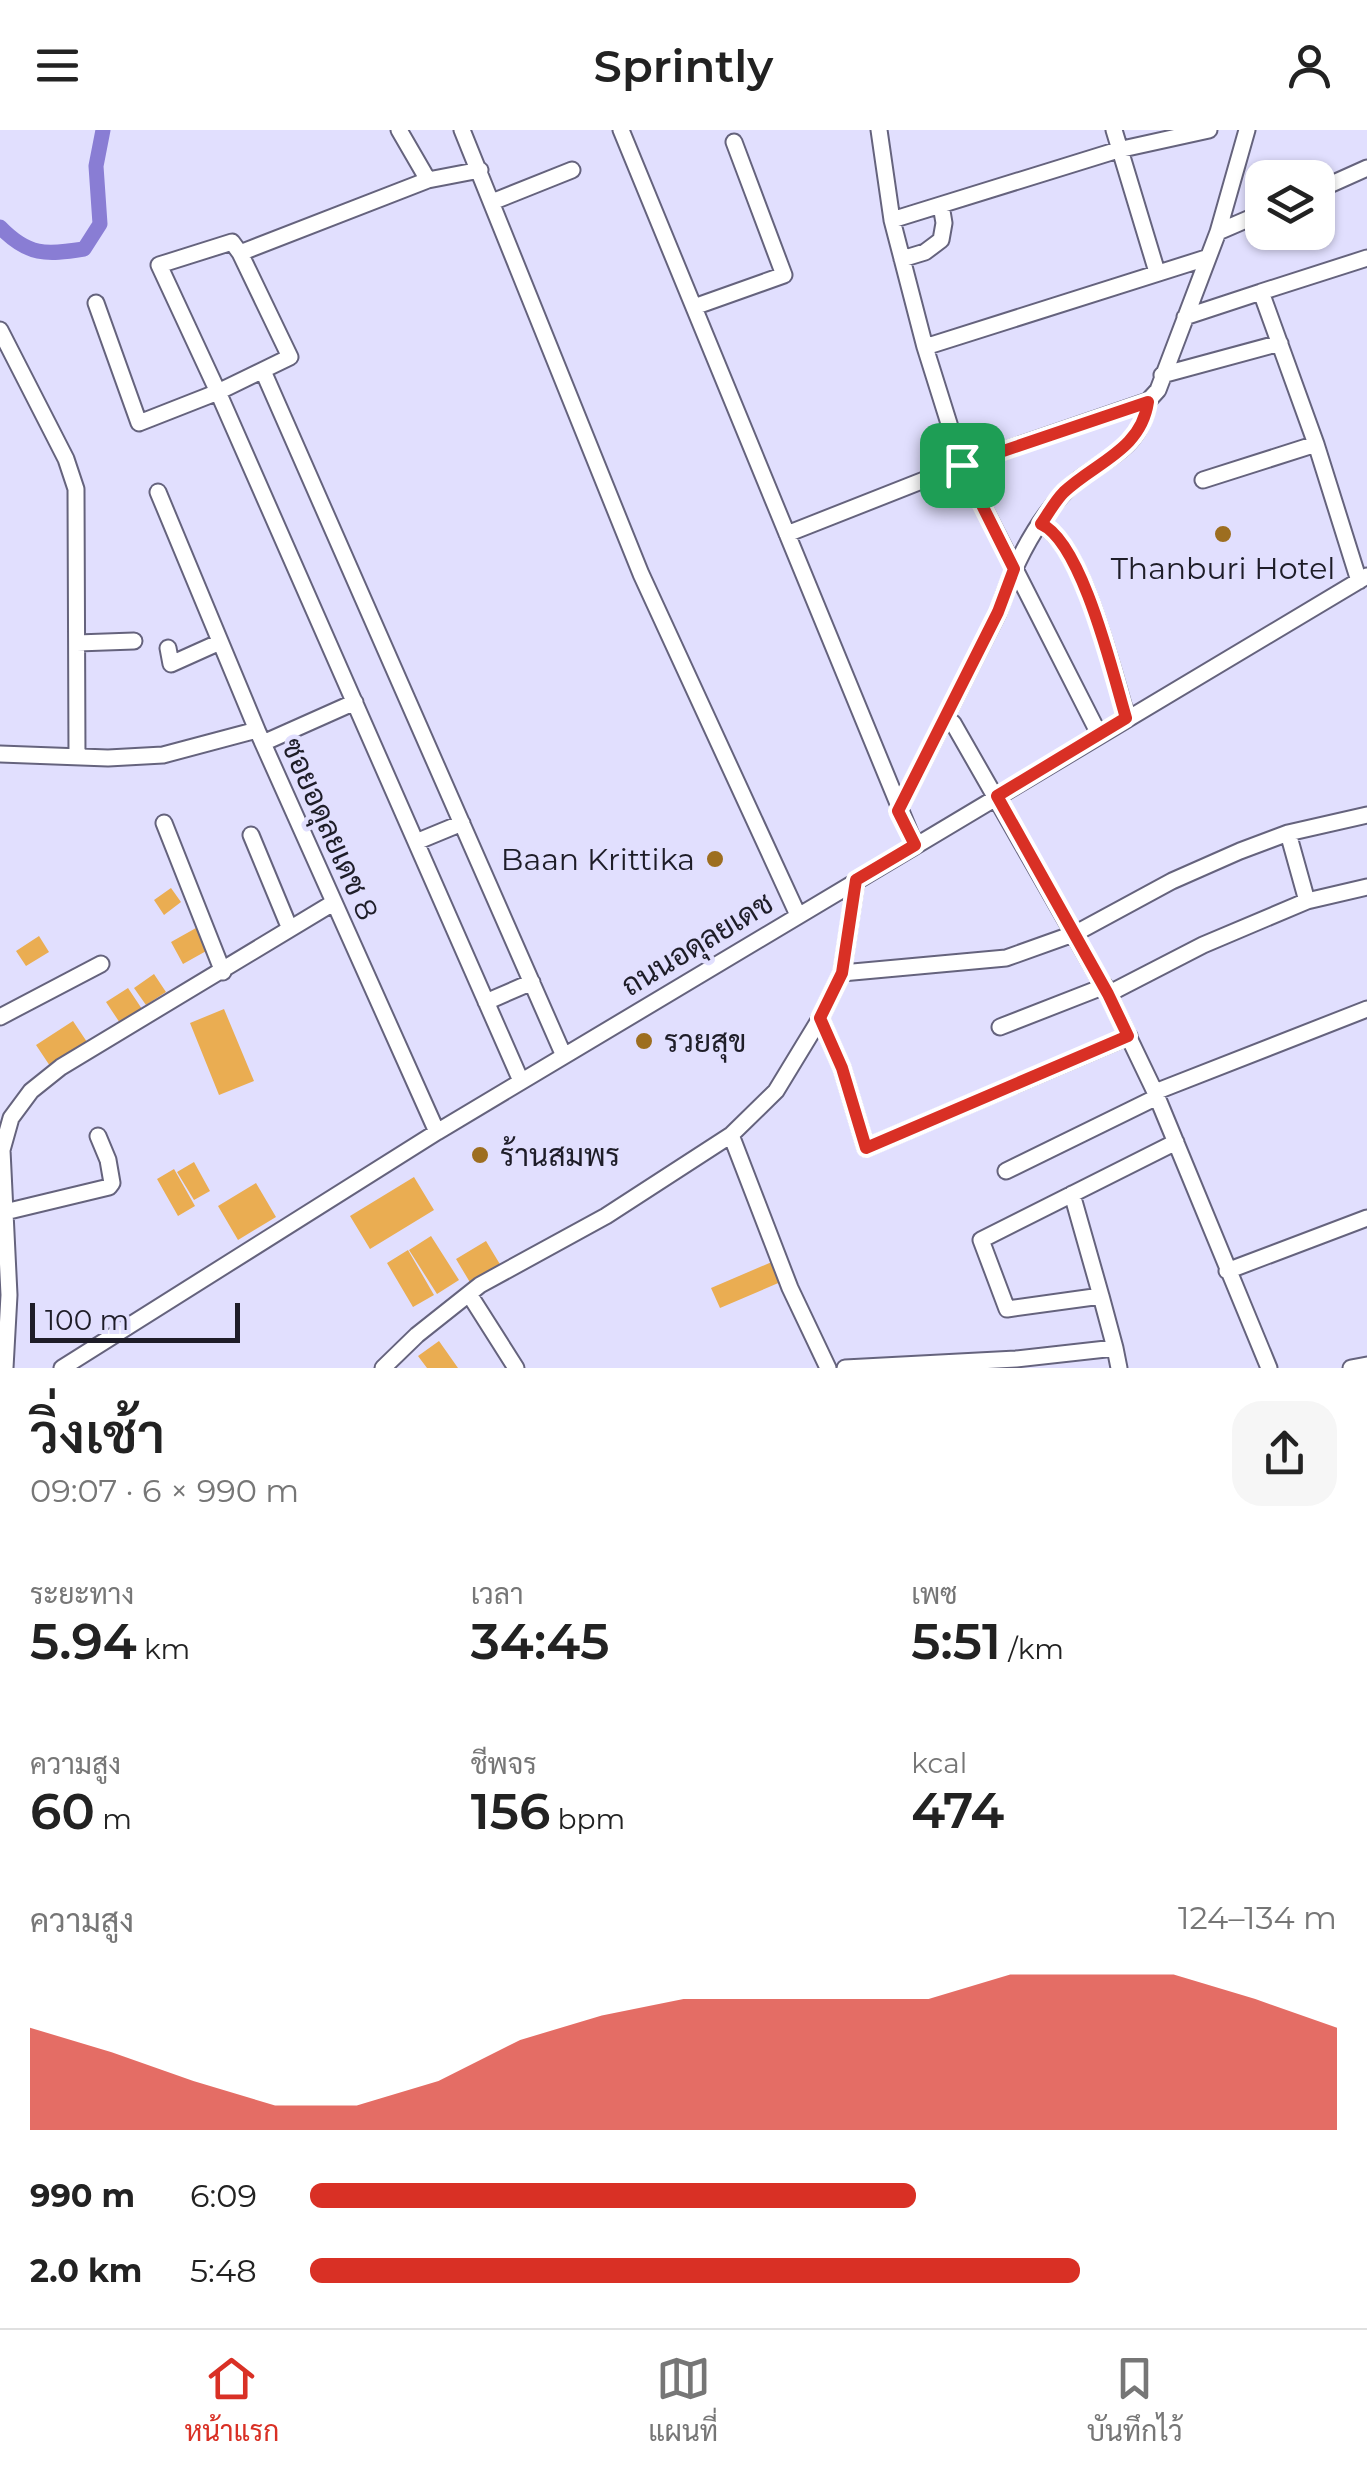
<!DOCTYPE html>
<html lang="th">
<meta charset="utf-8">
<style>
body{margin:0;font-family:Montserrat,Sarabun,sans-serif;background:#f6f6f6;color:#222;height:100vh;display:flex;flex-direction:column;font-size:38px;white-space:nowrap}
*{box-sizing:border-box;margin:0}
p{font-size:32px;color:#767676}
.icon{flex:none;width:55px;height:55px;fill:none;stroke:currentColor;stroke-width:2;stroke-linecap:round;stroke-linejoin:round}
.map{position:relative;height:1238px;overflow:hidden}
.panel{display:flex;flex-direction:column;background:#fff;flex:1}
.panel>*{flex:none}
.tools{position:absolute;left:1245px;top:30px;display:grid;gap:20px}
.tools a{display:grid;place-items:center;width:90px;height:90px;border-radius:20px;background:#fff;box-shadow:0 2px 8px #0004;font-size:50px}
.scale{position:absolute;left:30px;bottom:25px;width:210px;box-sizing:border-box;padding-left:10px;border:5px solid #1e1d28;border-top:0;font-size:28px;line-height:35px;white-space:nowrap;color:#1e1d28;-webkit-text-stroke:8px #e1dffe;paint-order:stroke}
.pin{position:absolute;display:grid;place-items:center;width:85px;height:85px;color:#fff;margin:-42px;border-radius:20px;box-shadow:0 5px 15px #0006}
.round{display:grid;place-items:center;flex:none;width:105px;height:105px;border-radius:30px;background:#f6f6f6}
.summary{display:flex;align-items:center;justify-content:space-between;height:170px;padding:0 30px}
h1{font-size:55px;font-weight:600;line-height:75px}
.metrics{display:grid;grid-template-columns:repeat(3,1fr);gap:15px;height:170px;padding:10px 30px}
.metrics div{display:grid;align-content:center}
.metrics b{font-size:50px;font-weight:600}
.metrics small{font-size:28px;font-weight:400}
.metrics p{font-size:28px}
.chart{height:280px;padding:20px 30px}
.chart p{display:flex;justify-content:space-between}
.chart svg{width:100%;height:180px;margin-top:10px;fill:#d93025;opacity:.7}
ul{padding:0 30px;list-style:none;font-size:32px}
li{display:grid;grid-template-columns:160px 120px 1fr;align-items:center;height:75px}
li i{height:25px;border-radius:12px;background:#d93025}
header{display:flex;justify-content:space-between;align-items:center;height:130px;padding:0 30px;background:#fff;font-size:45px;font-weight:600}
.menu{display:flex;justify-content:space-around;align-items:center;height:140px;border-top:2px solid #e0e0e0;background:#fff;font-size:28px;color:#767676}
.menu a{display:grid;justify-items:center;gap:5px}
.menu .selected{color:#d93025}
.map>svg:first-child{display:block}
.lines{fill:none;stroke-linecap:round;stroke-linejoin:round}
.canal{stroke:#897dd4;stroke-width:15}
.building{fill:#eaad52}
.minor-casing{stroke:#65637d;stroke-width:19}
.minor{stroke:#fff;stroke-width:15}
.route-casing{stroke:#fff;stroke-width:20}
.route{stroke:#d93025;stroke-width:12}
.poi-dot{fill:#9d6e20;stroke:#e1dffe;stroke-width:4}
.labels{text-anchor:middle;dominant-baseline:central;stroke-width:9;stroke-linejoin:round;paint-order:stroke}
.poi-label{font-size:30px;fill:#1e1d28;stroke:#e1dffe;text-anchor:start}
.street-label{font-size:30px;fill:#1e1d28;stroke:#e1dffe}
</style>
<header><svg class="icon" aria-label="menu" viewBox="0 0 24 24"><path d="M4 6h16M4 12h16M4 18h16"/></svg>Sprintly<svg class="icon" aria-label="person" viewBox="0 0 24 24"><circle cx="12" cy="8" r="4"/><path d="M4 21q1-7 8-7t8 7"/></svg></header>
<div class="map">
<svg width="1367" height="1238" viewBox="0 0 1367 1238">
<rect width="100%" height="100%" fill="#e1dffe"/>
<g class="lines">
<path class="canal" d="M0,97c28,29 46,28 84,22l16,-25 -4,-58 7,-36"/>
</g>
<path class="building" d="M171,758l10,14 -17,13 -10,-15z
M196,798l12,22 -25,14 -12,-22z
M39,806l10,16 -23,14 -10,-15z
M154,844l12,18 -20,13 -12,-17z
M128,858l14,21 -22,14 -14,-21z
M224,879l30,72 -35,14 -29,-72z
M73,891l14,21 -37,24 -14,-21z
M194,1032l16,29 -16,9 -17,-28z
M174,1039l21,37 -17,10 -21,-37z
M414,1047l20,33 -64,39 -20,-33z
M256,1053l20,34 -38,23 -20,-34z
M431,1106l28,44 -22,14 -28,-44z
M486,1111l15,25 -30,18 -15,-25z
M408,1120l26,45 -21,12 -26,-44z
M774,1131l9,20 -63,27 -9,-20z
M439,1211l19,27h-31l-9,-12z"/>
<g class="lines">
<g class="minor-casing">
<path id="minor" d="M399,0l29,50
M462,0l179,444 157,341
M621,0l294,715
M879,0l13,90 33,127 37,118 137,269
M1114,0l43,142
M480,40l-52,10 -188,73 -8,-11 -73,23 59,127 303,689
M1318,60l49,-22
M492,72l80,-32
M892,90l226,-70 91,-20
M1218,102l44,-19
M902,129l23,-7 16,-12 3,-17 -3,-18
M1261,162l106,-34
M96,173l43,120 79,-31 72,-35 -50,-104
M694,177l90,-32 -50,-133
M1185,187l76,-25 55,152 43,137
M0,200l66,129 10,30 1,268
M925,217l281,-89
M263,241l301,685
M1162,245l118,-32
M1203,350l113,-36
M158,362l99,238
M1041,395c41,16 72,149 86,193
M787,404l175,-69 186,-64 10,-11 60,-158 29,-102
M77,513l57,-2
M168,518l3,16 49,-22
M953,593l155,271 47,98 114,276
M263,613l92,-41
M0,624l108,4 55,-3 94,-25 180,402
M898,681l100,-198c13,-41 34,-85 63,-117 31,-36 79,-39 87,-95
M164,693l59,149
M251,705l39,94
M416,712l46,-19
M1307,771l60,-14
M842,843l164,-15 70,-25 96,-52 68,-30 48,-18 79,-18
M1108,864l95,-49 104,-44 -19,-68
M486,872l46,-20
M0,887l101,-53
M820,888l22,50 24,80 263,-112
M1000,897l105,-41
M1155,962l212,-83
M731,1005l59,153 38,80
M1006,1041l151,-74
M1072,1064l29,102 -94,13 -26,-69 195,-98
M5,1082l104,-25 3,-4 -4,-23 -10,-24
M1227,1141l140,-53
M469,1164l47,74
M1101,1166l14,52
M5,1238l4,-73 -7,-145 9,-32 20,-27 30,-24 272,-164
M62,1238l375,-236 930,-556
M383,1238l34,-33 63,-50 126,-69 125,-81 45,-44 42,-69 24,-49 14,-92
M845,1238l171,-9 99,-11 4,20
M1351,1238l16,-3"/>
</g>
<use href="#minor" class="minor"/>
</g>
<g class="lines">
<g class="route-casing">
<path id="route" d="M1148,272c-7,48 -52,60 -84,90 -9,9 -16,22 -23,32 41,18 72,150 85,194l-129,78 111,198 20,42 -262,112 -24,-80 -22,-50 22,-45 14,-93 59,-35 -17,-34 100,-199 16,-43 -52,-104z"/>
</g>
<use href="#route" class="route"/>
</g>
<g class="poi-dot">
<circle cx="1223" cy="404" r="10"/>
<circle cx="715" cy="729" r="10"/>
<circle cx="644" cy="911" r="10"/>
<circle cx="480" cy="1025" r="10"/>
</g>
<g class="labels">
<g class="poi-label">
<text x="1223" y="438" text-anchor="middle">Thanburi Hotel</text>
<text x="695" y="729" text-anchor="end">Baan Krittika</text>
<text x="664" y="911">รวยสุข</text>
<text x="500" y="1025">ร้านสมพร</text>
</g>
<g class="street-label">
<text transform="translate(330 699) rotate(66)">ซอยอดุลยเดช 8</text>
<text transform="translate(697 814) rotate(-31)">ถนนอดุลยเดช</text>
</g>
</g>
</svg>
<div class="tools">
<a><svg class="icon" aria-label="layers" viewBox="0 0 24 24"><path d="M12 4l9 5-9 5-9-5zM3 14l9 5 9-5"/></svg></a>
</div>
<div class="scale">100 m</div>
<div class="pin" style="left:962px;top:335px;background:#1e9e55"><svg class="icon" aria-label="arrive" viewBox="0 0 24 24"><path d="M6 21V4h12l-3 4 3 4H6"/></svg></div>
</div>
<section class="panel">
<div class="summary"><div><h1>วิ่งเช้า</h1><p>09:07 · 6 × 990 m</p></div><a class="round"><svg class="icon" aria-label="share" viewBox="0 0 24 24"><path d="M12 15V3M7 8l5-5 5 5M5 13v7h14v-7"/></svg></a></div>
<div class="metrics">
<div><p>ระยะทาง</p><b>5.94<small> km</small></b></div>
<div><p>เวลา</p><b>34:45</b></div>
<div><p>เพซ</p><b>5:51<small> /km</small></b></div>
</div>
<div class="metrics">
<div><p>ความสูง</p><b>60<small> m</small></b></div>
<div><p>ชีพจร</p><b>156<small> bpm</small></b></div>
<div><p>kcal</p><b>474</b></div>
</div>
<div class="chart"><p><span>ความสูง</span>124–134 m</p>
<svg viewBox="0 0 160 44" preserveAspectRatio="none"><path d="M0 44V19L10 25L20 32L30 38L40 38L50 32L60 22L70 16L80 12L90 12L100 12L110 12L120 6L130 6L140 6L150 12L160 19V44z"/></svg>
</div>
<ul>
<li><b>990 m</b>6:09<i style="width:59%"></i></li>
<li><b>2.0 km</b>5:48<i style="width:75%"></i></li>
</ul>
</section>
<nav class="menu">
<a class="selected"><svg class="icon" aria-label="home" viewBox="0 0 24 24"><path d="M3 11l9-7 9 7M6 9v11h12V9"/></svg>หน้าแรก</a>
<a><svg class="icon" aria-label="map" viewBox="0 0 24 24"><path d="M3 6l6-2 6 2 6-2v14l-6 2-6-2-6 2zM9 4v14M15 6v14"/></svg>แผนที่</a>
<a><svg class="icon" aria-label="saved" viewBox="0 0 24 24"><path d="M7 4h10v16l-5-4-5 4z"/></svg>บันทึกไว้</a>
</nav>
